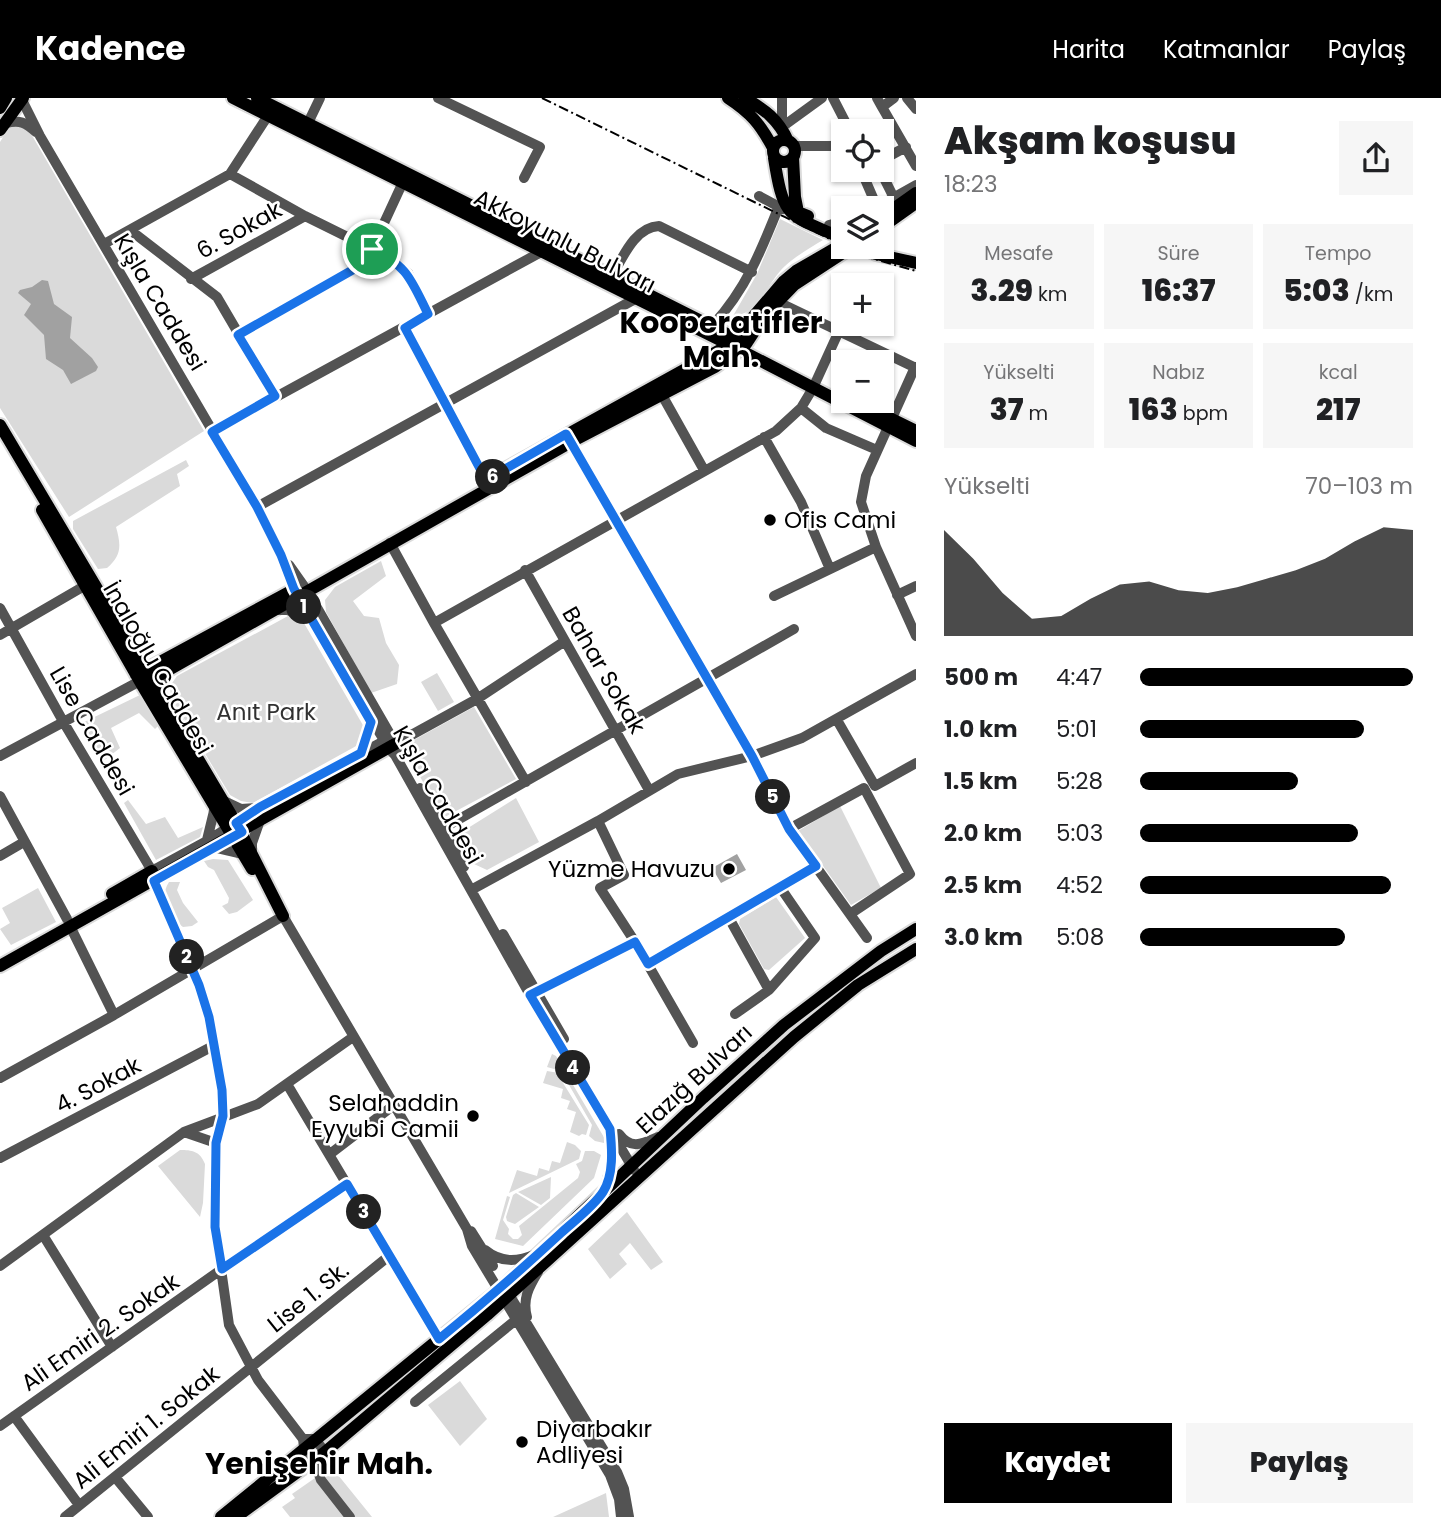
<!DOCTYPE html>
<html lang="tr">
<meta charset="utf-8">
<style>
body{margin:0;font-family:Poppins,sans-serif;background:#f6f6f6;color:#202124;height:100vh;display:flex;flex-direction:column;font-size:26px;white-space:nowrap}
*{box-sizing:border-box;margin:0}
p{font-size:23px;color:#757577}
.icon{flex:none;width:38px;height:38px;fill:none;stroke:currentColor;stroke-width:2;stroke-linecap:round;stroke-linejoin:round}
.map{position:relative;flex:1;overflow:hidden}
.side{display:flex;flex-direction:column;background:#fff;width:525px}
.side>*{flex:none}
.fabs{position:absolute;left:831px;top:21px;display:grid;gap:14px}
.fabs a{display:grid;place-items:center;width:63px;height:63px;border-radius:0px;background:#fff;box-shadow:0 2px 5px #0004;font-size:35px}
.pin{position:absolute;display:grid;place-items:center;width:60px;height:60px;color:#fff;margin:-30px;border:4px solid #fff;border-radius:50%;box-shadow:0 2px 7px #0007}
.km{position:absolute;width:35px;height:35px;margin:-18px;border-radius:50%;background:#222;color:#fff;font-size:19px;line-height:35px;text-align:center}
.round{display:grid;place-items:center;flex:none;width:74px;height:74px;border-radius:0px;background:#f6f6f6}
.overview{display:flex;align-items:center;justify-content:space-between;height:119px;padding:0 28px}
h1{font-size:38px;font-weight:800;line-height:52px}
.metrics{display:grid;grid-template-columns:repeat(3,1fr);gap:10px;height:119px;padding:7px 28px}
.metrics div{display:grid;align-content:center;border-radius:0px;background:#f6f6f6;text-align:center}
.metrics b{font-size:30px;font-weight:800}
.metrics small{font-size:19px;font-weight:400}
.metrics p{font-size:19px}
.chart{height:196px;padding:14px 28px}
.chart p{display:flex;justify-content:space-between}
.chart svg{width:100%;height:126px;margin-top:7px;fill:#000;opacity:.7}
.cta{display:flex;gap:14px;margin-top:auto;padding:14px 28px}
.cta a{flex:1;height:80px;border-radius:0px;background:#000;color:#fff;font-size:28px;font-weight:800;line-height:80px;text-align:center}
.cta a+a{background:#f6f6f6;color:#202124}
ul{padding:0 28px;list-style:none;font-size:23px}
li{display:grid;grid-template-columns:112px 84px 1fr;align-items:center;height:52px}
li i{height:18px;border-radius:9px;background:#000}
header{display:flex;align-items:center;gap:42px;box-sizing:border-box;height:98px;padding:0 35px;background:#000;color:#fff}
header strong{font-size:33px}
nav{display:flex;gap:38px;margin-inline-start:auto;font-size:24px}
main{display:flex;flex:1;min-height:0}
.map>svg:first-child{display:block}
.green{fill:#dadada}
.water{fill:#a1a1a1}
.lines{fill:none;stroke-linecap:round;stroke-linejoin:round}
.major-casing{stroke:#dbdbdb;stroke-width:16}
.minor{stroke:#535353;stroke-width:10}
.major{stroke:#000;stroke-width:12}
.rail{stroke:#000;stroke-width:2;stroke-dasharray:10 3.5 2 3.5;stroke-linecap:butt}
.route-casing{stroke:#fff;stroke-width:14}
.route{stroke:#1a73e8;stroke-width:9}
.poi-dot{fill:#000;stroke:#fff;stroke-width:2.5}
.labels{text-anchor:middle;dominant-baseline:central;stroke-width:5;stroke-linejoin:round;paint-order:stroke}
.street-label{font-size:23px;fill:#000;stroke:#fff}
.poi-label{font-size:23px;fill:#000;stroke:#fff;text-anchor:start}
.park-label{font-size:23px;fill:#313131;stroke:#fff}
.district-label{font-size:30px;font-weight:bold;fill:#000;stroke:#fff}
</style>
<header>
<strong>Kadence</strong>
<nav><a>Harita</a><a>Katmanlar</a><a>Paylaş</a></nav>
</header>
<main>
<div class="map">
<svg width="916" height="1419" viewBox="0 0 916 1419">
<rect width="100%" height="100%" fill="#fff"/>
<path class="green" d="M10,28h13l7,6 174,299 -135,86 -69,-109v-266z
M780,121l43,21c-13,8 -27,16 -38,26 -17,15 -27,50 -52,50l24,-42z
M186,362l3,6 -12,8 3,12 -64,41c5,18 6,28 -9,41l-9,1 -25,-40v-8z
M381,463l5,15 -33,25 11,15 15,2 7,25 13,22 -2,19 -26,9 -45,-81 -1,-12 10,-13z
M288,518l9,2 7,5 60,104 -6,18 -105,58 -12,-2 -11,-6 -59,-98 -1,-11 7,-10z
M437,575l17,29 -16,9 -17,-29z
M140,597l18,31 -3,3 -16,-16 -28,15 9,20 -18,14 -22,-38z
M474,609l42,72 -73,39 -40,-72z
M516,700l23,44 -52,28 -13,-6 -14,-31z
M128,702l18,24 19,-7 13,21 25,-11 -3,10 -44,23 -32,-57z
M840,708l41,82 -30,17 -53,-74z
M213,761l15,1 25,40 -16,12 -8,2 -7,-8 6,-3 1,-5 -15,-28 -6,-3 -4,-6z
M169,784h11l-3,8 6,13 15,19 -6,4 -9,1c-15,-11 -25,-28 -14,-45z
M38,790l18,34 -45,23 -11,-16 10,-6 -8,-15z
M776,799l29,41 -36,32 -5,-1 -25,-45 1,-5z
M552,956l4,2 49,83 -1,4 -9,-2 -6,-5 3,-11 -31,-54 -14,-4z
M547,973l12,2 2,3 -1,2 29,47 -3,10 -4,-1 -3,2 -9,-4 6,-20 -9,-3 3,-8 -9,-3 2,-9 -20,-6z
M567,1044l8,3 6,6 -2,8 -70,34 8,-23 20,6 2,-8 10,3 3,-10 8,2z
M180,1052c12,0 20,1 25,14l-2,39 -3,14 -42,-51z
M585,1053h9l7,4 -7,23 -71,68 -28,-7 12,-43 3,1 -7,23 6,9 -1,5 5,5h5l4,-4 -3,-9 59,-48 2,-6 -4,-8 6,-3z
M551,1079l-1,21 -9,7 -23,-13z
M516,1095l23,14 -24,17 -8,-3 -1,-4 7,-22z
M627,1114l36,50 -12,8 -21,-27 -11,11 8,10 -17,15 -22,-30z
M460,1283l27,38 -27,27 -32,-41z
M334,1372l38,47h-17l-31,-39z
M315,1380l30,39h-55l-8,-10 13,-9 -3,-4z
M606,1395l3,24h-56z"/>
<path class="water" d="M42,182l6,1 6,23 18,13 -2,21 22,20 6,9 -2,4 -25,13 -8,-14 -17,-11 -2,-24 -20,-20 7,-11 -13,-11 2,-3 12,-3z
M737,756l9,16 -25,13 -9,-15z"/>
<g class="lines">
<g class="major-casing">
<path id="major" d="M233,0l507,252 176,91
M257,0l484,243
M728,0c23,15 32,26 45,50
M745,0c20,12 33,21 43,43
M0,10l6,-10
M0,32l23,-32
M773 53a11 11 0 1 1 22 0a11 11 0 1 1-22 0Z
M793,59l2,40 3,15 10,4
M774,60c10,63 14,56 70,81
M882,119l34,-24
M882,129l34,-24
M861,149l15,7 40,9
M869,310l47,23
M0,327l236,398 47,93
M507,370l222,-123 55,-64 12,-10 38,-22
M42,412l100,175 110,184
M136,577l157,-85
M142,587l429,-243 144,-75 31,-23 19,-29 29,-30 58,-38
M112,796l40,-23
M0,868l395,-222
M221,1419l283,-231 199,-188 81,-73 97,-74 35,-22
M236,1419l89,-65 162,-137 307,-278 64,-52 58,-36"/>
</g>
<path class="minor" d="M438,0l102,49 -16,31
M833,0l17,33
M877,0l5,9 12,-9
M907,0l9,11
M22,2l18,36 217,371 24,48 13,34 77,133c11,10 13,23 24,33l135,240 104,175
M882,9l34,59
M6,25c14,-3 19,-1 30,9
M308,25l12,-25
M782,29l40,-29
M782,29v-29
M794,48h37l13,-2
M882,62l24,-13
M861,72l16,37
M880,72l14,28
M230,76l75,42 87,43 16,14 20,41
M759,98l24,13
M875,110l41,-23
M829,127l15,-4
M130,132l87,67 58,99
M104,146l126,-70 39,-60
M612,178c11,-19 23,-49 47,-50l93,46
M191,181l114,-63
M778,204l138,66
M713,227c33,-36 48,-74 66,-119
M405,230l81,152
M238,237l118,-67 16,-19 31,-67
M915,269l-49,109 -5,26 15,45 40,89
M662,297l42,75
M801,310l25,20 51,22
M212,334l329,-180
M764,339l37,65 29,67
M568,340l184,318 37,73 78,109
M257,409l378,-208
M390,445l44,80 92,159
M289,467l19,27 90,156
M525,472l124,220
M897,497l19,-9
M774,498l102,-49
M0,510l64,115 88,148 55,-30 53,-34 128,-68
M275,512h12l23,7
M434,525l342,-192 25,-23 12,-20 26,-57
M0,537l86,-50
M162,598v-8l8,-19
M837,622l38,66 41,-23
M395,646l82,-45 88,-58
M361,655l10,-31
M0,658l140,-75
M420,690l44,79
M0,698l67,123
M224,703l17,8 15,-1
M598,723l26,54 -24,13 35,54
M789,731l75,-41 46,86 -60,40
M440,732l354,-201
M207,742l8,-33
M212,749l30,7
M252,755v-10l7,-20
M0,758l24,-14
M154,783l45,104 10,32 13,73 1,26 -7,27 -1,84 14,98 29,55 45,59
M471,792l127,-69 80,-47 74,-18 50,-18 114,-64
M729,820l40,72 -34,24
M70,828l44,89
M503,836l61,105
M648,866l168,-98
M769,892l46,-52 -35,-51
M530,897l105,-53 58,101
M0,980l114,-63 169,-99 184,313 5,17 138,229 9,24 2,18
M287,986l152,255
M184,1034l32,11
M619,1036c12,16 23,10 39,3
M330,1056l64,-49
M0,1060l213,-112
M604,1093l6,-24v-34
M471,1133l22,35
M43,1137l69,112
M485,1152c16,13 32,12 51,4
M0,1168l184,-134 74,-28 95,-67
M507,1193l110,181 7,17 5,28
M527,1219c-5,-18 2,-30 11,-45
M415,1304l102,-83
M14,1318l65,89
M0,1328l222,-157 125,-85
M325,1354l-10,-13h-12l1,8 10,13 7,20 29,37
M115,1379l33,40
M65,1419l324,-261"/>
<use href="#major" class="major"/>
<path class="rail" d="M542,0l302,148
M846,149l25,11 45,13"/>
</g>
<g class="lines">
<g class="route-casing">
<path id="route" d="M372,151c36,17 39,31 56,65l-23,14 81,152 80,-46 186,322 37,73 27,37 -168,98 -13,-22 -105,53 80,134c2,20 4,46 -7,63 -9,14 -30,30 -42,41 -40,37 -80,72 -122,106l-92,-155 -125,85 -7,-42 1,-84 7,-27 -1,-26 -13,-73 -10,-32 -45,-104 88,-49 -6,-9 24,-16 101,-54 10,-31 -77,-133 -13,-34 -24,-48 -45,-75 63,-36 -37,-61 118,-67z"/>
</g>
<use href="#route" class="route"/>
</g>
<g class="poi-dot">
<circle cx="770" cy="422" r="7"/>
<circle cx="729" cy="771" r="7"/>
<circle cx="473" cy="1018" r="7"/>
<circle cx="522" cy="1344" r="7"/>
</g>
<g class="labels">
<g class="street-label">
<text transform="translate(239 132) rotate(-29)">6. Sokak</text>
<text transform="translate(565 143) rotate(27)">Akkoyunlu Bulvarı</text>
<text transform="translate(160 204) rotate(59)">Kışla Caddesi</text>
<text transform="translate(158 570) rotate(60)">İnaloğlu Caddesi</text>
<text transform="translate(604 572) rotate(60)">Bahar Sokak</text>
<text transform="translate(92 633) rotate(60)">Lise Caddesi</text>
<text transform="translate(438 697) rotate(60)">Kışla Caddesi</text>
<text transform="translate(694 981) rotate(-43)">Elazığ Bulvarı</text>
<text transform="translate(98 987) rotate(-28)">4. Sokak</text>
<text transform="translate(308 1199) rotate(-39)">Lise 1. Sk.</text>
<text transform="translate(100 1234) rotate(-35)">Ali Emiri 2. Sokak</text>
<text transform="translate(146 1329) rotate(-39)">Ali Emiri 1. Sokak</text>
</g>
<g class="poi-label">
<text x="784" y="422">Ofis Cami</text>
<text x="715" y="771" text-anchor="end">Yüzme Havuzu</text>
<text x="459" y="1005" text-anchor="end">Selahaddin<tspan x="459" dy="26">Eyyubi Camii</tspan></text>
<text x="536" y="1331">Diyarbakır<tspan x="536" dy="26">Adliyesi</tspan></text>
</g>
<g class="park-label">
<text x="266" y="614">Anıt Park</text>
</g>
<g class="district-label">
<text x="721" y="224">Kooperatifler<tspan x="721" dy="34">Mah.</tspan></text>
<text x="319" y="1365">Yenişehir Mah.</text>
</g>
</g>
</svg>
<div class="fabs">
<a><svg class="icon" aria-label="locate" viewBox="0 0 24 24"><circle cx="12" cy="12" r="6"/><path d="M12 2v4M12 18v4M2 12h4M18 12h4"/></svg></a>
<a><svg class="icon" aria-label="layers" viewBox="0 0 24 24"><path d="M12 4l9 5-9 5-9-5zM3 14l9 5 9-5"/></svg></a>
<a>+</a>
<a>−</a>
</div>
<div class="pin" style="left:372px;top:151px;background:#1e9e55"><svg class="icon" aria-label="arrive" viewBox="0 0 24 24"><path d="M6 21V4h12l-3 4 3 4H6"/></svg></div>
<b class="km" style="left:304px;top:509px">1</b>
<b class="km" style="left:187px;top:859px">2</b>
<b class="km" style="left:364px;top:1114px">3</b>
<b class="km" style="left:573px;top:970px">4</b>
<b class="km" style="left:773px;top:699px">5</b>
<b class="km" style="left:493px;top:379px">6</b>
</div>
<section class="side">
<div class="overview"><div><h1>Akşam koşusu</h1><p>18:23</p></div><a class="round"><svg class="icon" aria-label="share" viewBox="0 0 24 24"><path d="M12 15V3M7 8l5-5 5 5M5 13v7h14v-7"/></svg></a></div>
<div class="metrics">
<div><p>Mesafe</p><b>3.29<small> km</small></b></div>
<div><p>Süre</p><b>16:37</b></div>
<div><p>Tempo</p><b>5:03<small> /km</small></b></div>
</div>
<div class="metrics">
<div><p>Yükselti</p><b>37<small> m</small></b></div>
<div><p>Nabız</p><b>163<small> bpm</small></b></div>
<div><p>kcal</p><b>217</b></div>
</div>
<div class="chart"><p><span>Yükselti</span>70–103 m</p>
<svg viewBox="0 0 160 44" preserveAspectRatio="none"><path d="M0 44V7L10 17L20 29L30 38L40 37L50 31L60 26L70 25L80 28L90 29L100 27L110 24L120 21L130 17L140 11L150 6L160 7V44z"/></svg>
</div>
<ul>
<li><b>500 m</b>4:47<i style="width:100%"></i></li>
<li><b>1.0 km</b>5:01<i style="width:82%"></i></li>
<li><b>1.5 km</b>5:28<i style="width:58%"></i></li>
<li><b>2.0 km</b>5:03<i style="width:80%"></i></li>
<li><b>2.5 km</b>4:52<i style="width:92%"></i></li>
<li><b>3.0 km</b>5:08<i style="width:75%"></i></li>
</ul>
<div class="cta"><a>Kaydet</a><a>Paylaş</a></div>
</section>
</main>
